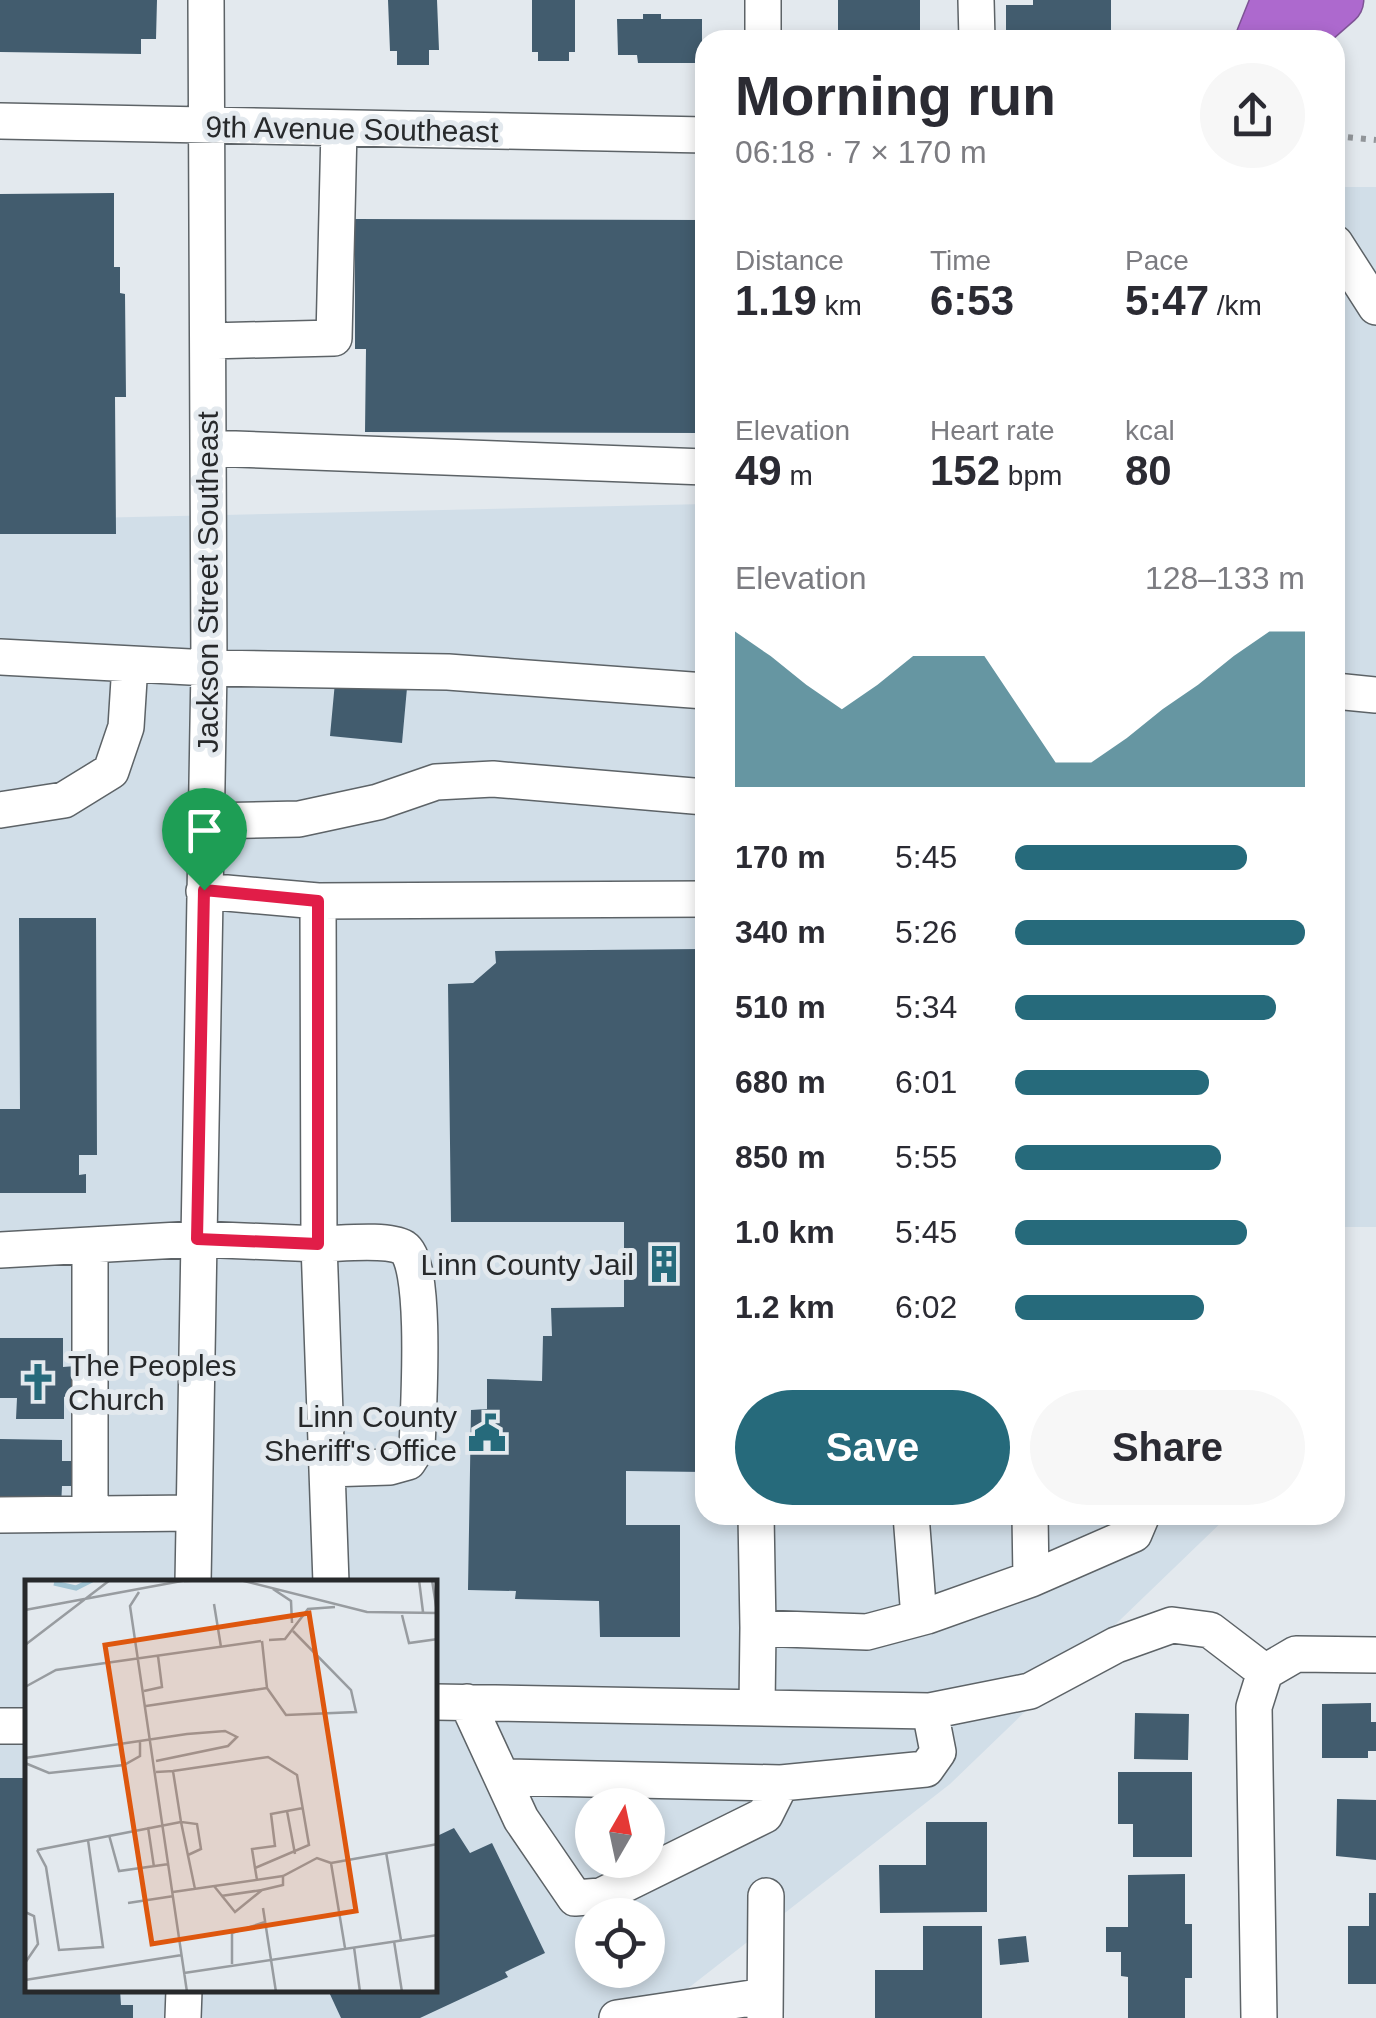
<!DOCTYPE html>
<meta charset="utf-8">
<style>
body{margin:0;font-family:Arial,sans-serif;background:#f7f7f7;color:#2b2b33;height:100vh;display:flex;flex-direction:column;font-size:38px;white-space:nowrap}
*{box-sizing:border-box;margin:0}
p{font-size:32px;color:#7c7c81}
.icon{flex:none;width:55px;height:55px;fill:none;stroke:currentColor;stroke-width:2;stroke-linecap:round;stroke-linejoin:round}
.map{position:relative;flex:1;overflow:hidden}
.side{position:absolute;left:695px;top:30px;width:650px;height:1495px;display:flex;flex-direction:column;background:#fff;border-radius:30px;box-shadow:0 5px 15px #0003}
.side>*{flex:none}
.needle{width:65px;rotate:9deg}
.fabs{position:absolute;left:575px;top:1788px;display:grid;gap:20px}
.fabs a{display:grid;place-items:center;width:90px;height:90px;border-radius:50%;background:#fff;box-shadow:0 5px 15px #0003;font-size:50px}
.pin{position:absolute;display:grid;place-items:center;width:85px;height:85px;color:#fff;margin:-102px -42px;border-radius:50% 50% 50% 0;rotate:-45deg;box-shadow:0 0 10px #0007}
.pin .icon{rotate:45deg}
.round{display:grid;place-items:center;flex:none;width:105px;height:105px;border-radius:52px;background:#f7f7f7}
.summary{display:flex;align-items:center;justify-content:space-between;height:170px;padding:0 40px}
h1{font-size:55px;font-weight:700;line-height:75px}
.figures{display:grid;grid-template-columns:repeat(3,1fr);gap:15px;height:170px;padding:10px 40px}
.figures div{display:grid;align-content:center}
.figures b{font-size:42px;font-weight:700}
.figures small{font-size:28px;font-weight:400}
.figures p{font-size:28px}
.chart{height:280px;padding:20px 40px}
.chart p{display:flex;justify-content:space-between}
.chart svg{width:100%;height:180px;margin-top:10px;fill:#266a7b;opacity:.7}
.action{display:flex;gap:20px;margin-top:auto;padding:20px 40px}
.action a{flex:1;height:115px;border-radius:60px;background:#266a7b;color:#fff;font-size:40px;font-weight:700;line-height:115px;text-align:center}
.action a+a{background:#f7f7f7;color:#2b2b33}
ul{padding:0 40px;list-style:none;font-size:32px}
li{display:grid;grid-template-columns:160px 120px 1fr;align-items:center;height:75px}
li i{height:25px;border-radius:12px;background:#266a7b}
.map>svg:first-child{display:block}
.built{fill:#d1dee8;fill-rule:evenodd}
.building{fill:#425c6e}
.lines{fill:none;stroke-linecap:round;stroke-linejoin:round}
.minor-casing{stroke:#5d6367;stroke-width:38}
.highway-casing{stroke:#7e5395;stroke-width:55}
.path{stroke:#919599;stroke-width:6;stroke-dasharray:5 8;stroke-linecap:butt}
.minor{stroke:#fff;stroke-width:35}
.highway{stroke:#ad69ce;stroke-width:52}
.route-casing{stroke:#fff;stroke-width:20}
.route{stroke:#e11d48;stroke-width:12}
.labels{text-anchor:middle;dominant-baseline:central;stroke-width:10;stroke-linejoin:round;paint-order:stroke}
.street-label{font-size:30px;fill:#27292b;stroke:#e3e9ee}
.poi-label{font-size:30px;fill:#27292b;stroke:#e3e9ee;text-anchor:end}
.inset-river{fill:none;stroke:#a2c5d4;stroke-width:5}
.inset-road{fill:none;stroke:#989ca0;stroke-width:2.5}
.view{fill:#de570e;fill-opacity:0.15;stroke:#de570e;stroke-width:5}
.inset-edge{fill:none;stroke:#27292b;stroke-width:5}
</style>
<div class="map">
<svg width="1376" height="2018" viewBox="0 0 1376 2018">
<rect width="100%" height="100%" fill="#e3e9ee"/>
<path class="built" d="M1335,187h41v1040h-41z
M705,504v1011h524l-279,269 -300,234h-650v-1498zM28,1583h407v407h-407zM592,1805h56v55h-56zM592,1915h56v55h-56z"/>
<path class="building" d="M0,0h157l-1,39h-15v15l-141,-2z
M388,0h49l2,50h-10v15h-32v-14h-7z
M532,0h43v52h-6v9h-31v-9h-6z
M838,0h82v40h-82z
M1033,0h78v40h-105v-35h27z
M643,14h18v5h41v44h-64l-1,-8h-19l-1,-36h26z
M114,193v74h6v26l5,1 1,103h-11l1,137h-116v-340z
M355,219l350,1v213l-340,-1 1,-83h-11z
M335,682l72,6 -5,55 -72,-7z
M19,918h77l1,237h-18v20l7,-1v19h-86v-84h20z
M702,949l3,12v511l-79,-1v54h54v112h-80l-1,-36 -84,-2 1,-8 -48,-1 3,-180 16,-1v-30l55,2 1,-45h9l-1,-28 73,-1v-85h-173l-3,-238 25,-1 23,-20 -1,-12z
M0,1338h63v29l13,-1v31h-12v22h-48l1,-21h-17z
M0,1439l62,1v21h13l-1,25h-12l-1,21 -61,-1z
M1371,1703v19h5v29h-8v7h-46v-54z
M1135,1713l54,1 -1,46 -54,-1z
M1118,1772h74v85h-59v-33h-15z
M0,1778h28v212h92l1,15h12v13h-133z
M1337,1799l39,1v60l-40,-4z
M926,1822h61v90l-107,1 -1,-48h47z
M454,1828l16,25 22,-10 53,110 -40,19 3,5 -88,41h-79l-13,-28h107v-153z
M1185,1874v50h7v54h-7v40h-57v-41l-7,-1v-24h-15v-25h22v-52z
M1369,1893h7v91h-28v-58h21z
M923,1926h59v92h-107v-48h48z
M1026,1936l3,26 -29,3 -2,-26z"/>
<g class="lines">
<g class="minor-casing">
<path id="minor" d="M976,0l1,40
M763,40v-40
M0,121l705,14
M1335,243l41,64
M208,341l126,-3 5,-209
M208,448l497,19
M0,657l209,11 239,4 257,19
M1335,691l41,4
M0,810l64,-10 47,-29 15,-44 4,-63
M206,821l93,-2 79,-17 58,-20 57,-3 212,18
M204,891l114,10 1,343c20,0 68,-6 85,4 24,16 14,167 13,200l-9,14 -18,5 -63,2
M318,901l387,-2
M90,1245v269
M0,1250l197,-11 122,5 12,339
M0,1515l194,-2
M756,1515l2,113
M911,1515l8,103
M1030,1515l1,64
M193,1583l16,-915 -3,-668
M1265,1672l31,-18 80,1
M435,1702l495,9 100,-20 86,-46 56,-20 38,5 55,42
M467,1702l54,117 54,79 26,-2 164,-81 16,-32 145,-14 12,-17 -8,-41
M757,1707l1,-79 109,4 60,-16 104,-37 103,-45 8,-19
M0,1726h28
M502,1777l279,6
M765,2017l1,-121
M183,2018l1,-28
M617,2018l148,-22
M1259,2018l-5,-311 11,-35"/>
</g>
<g class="highway-casing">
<path id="highway" d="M1262,40l16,-40
M1300,40l13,-19 24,-21"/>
</g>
<path class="path" d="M1335,136l41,4"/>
<use href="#minor" class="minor"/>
<use href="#highway" class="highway"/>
</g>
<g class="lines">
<g class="route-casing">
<path id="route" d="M204,890l114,11v343l-121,-5z"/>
</g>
<use href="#route" class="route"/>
</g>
<defs>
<g id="building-bare" transform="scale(3)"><path d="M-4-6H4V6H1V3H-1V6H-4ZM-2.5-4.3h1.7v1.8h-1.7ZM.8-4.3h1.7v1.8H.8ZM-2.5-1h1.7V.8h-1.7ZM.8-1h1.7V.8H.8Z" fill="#266a7b" stroke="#e3e9ee" stroke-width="2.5" paint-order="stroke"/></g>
<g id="church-bare" transform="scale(3)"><path d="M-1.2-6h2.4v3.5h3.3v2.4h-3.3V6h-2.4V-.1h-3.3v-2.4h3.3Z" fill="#266a7b" stroke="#e3e9ee" stroke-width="2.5" paint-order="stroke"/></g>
<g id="civic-bare" transform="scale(3)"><path d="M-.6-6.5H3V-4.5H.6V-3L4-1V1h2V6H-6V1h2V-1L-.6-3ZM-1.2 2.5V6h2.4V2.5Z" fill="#266a7b" stroke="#e3e9ee" stroke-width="2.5" paint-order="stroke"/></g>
</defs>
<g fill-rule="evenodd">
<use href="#building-bare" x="664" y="1264"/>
<use href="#church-bare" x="38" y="1382"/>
<use href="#civic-bare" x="487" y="1433"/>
</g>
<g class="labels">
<g class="street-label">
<text transform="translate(352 129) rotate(1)">9th Avenue Southeast</text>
<text transform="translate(207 582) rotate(-90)">Jackson Street Southeast</text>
</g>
<g class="poi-label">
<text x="634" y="1264">Linn County Jail</text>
<text x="68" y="1365" text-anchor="start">The Peoples<tspan x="68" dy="34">Church</tspan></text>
<text x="457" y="1416">Linn County<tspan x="457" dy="34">Sheriff's Office</tspan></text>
</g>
</g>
<g transform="translate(25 1580)">
<rect width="412" height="412" fill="#e3e9ee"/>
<path class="inset-river" d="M29,3l22,5 16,-8"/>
<path class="inset-road" d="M215,0l127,32 71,1M394,0l4,32M407,0l5,32M159,1l34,-1M248,9l18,12 1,22M114,12l-9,14 57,386M189,24l7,43M0,30l162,-30M377,35l7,28 29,-4M244,60l16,-1 23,-30 27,-2M237,61l5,47 19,27 70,-3 -5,-22 -58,-59M0,65l85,-65M0,107l31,-17 205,-29M119,111l18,-4 -4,-31M121,126l121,-18M0,178l162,-24 38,-3 12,6 -9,9 -72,15M0,183l24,10 75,-8 16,-9v-16M148,191l95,-14 29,18 12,70 -54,23 2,12M131,192l17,-1 8,51 16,2 4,25 -13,6M262,231l8,43M123,247l6,40M84,255l10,36 50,-7M12,270l9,17 13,83 44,-3 -15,-107M12,270l144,-28 14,67M361,272l15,88M306,283l107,-19M306,283l14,85M230,288l-3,-19 23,-3 -4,-32 32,-6M189,306l21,26 27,-22 21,-5v-9M148,312l110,-16 34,-18 14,5M196,316l41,-6M103,323l46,-7M238,328l13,84M0,332l9,4 4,28 -13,19M369,361l8,51M329,367l6,45M207,384v-31l33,-11M159,393l254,-38M0,400l157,-25"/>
<path class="view" d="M284,33l47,298 -204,33 -47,-299z"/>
<rect width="412" height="412" class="inset-edge"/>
</g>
</svg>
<div class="fabs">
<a><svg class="needle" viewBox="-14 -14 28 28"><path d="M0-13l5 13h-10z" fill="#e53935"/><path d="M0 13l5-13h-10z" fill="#7c7c81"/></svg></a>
<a><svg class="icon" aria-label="locate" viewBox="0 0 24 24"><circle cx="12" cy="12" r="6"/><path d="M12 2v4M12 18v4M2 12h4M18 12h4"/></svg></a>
</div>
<div class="pin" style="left:204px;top:890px;background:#1e9e55"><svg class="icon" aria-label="arrive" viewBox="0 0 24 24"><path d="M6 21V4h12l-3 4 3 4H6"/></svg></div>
<section class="side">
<div class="summary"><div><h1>Morning run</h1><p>06:18 · 7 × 170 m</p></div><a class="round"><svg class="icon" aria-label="share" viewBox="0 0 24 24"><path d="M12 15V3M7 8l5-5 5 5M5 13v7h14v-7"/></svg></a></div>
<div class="figures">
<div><p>Distance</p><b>1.19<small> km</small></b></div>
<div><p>Time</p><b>6:53</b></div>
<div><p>Pace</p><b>5:47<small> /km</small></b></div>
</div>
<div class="figures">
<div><p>Elevation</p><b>49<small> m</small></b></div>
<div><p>Heart rate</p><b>152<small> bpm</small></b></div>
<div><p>kcal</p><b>80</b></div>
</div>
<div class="chart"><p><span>Elevation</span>128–133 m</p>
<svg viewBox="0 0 160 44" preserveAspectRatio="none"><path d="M0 44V6L10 12L20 19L30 25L40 19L50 12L60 12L70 12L80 25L90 38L100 38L110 32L120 25L130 19L140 12L150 6L160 6V44z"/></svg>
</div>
<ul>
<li><b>170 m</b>5:45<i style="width:80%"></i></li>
<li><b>340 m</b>5:26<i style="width:100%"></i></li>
<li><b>510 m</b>5:34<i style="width:90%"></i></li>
<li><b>680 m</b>6:01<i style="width:67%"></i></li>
<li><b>850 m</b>5:55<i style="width:71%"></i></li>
<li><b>1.0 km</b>5:45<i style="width:80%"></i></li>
<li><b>1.2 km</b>6:02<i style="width:65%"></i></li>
</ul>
<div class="action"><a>Save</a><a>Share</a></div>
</section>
</div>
